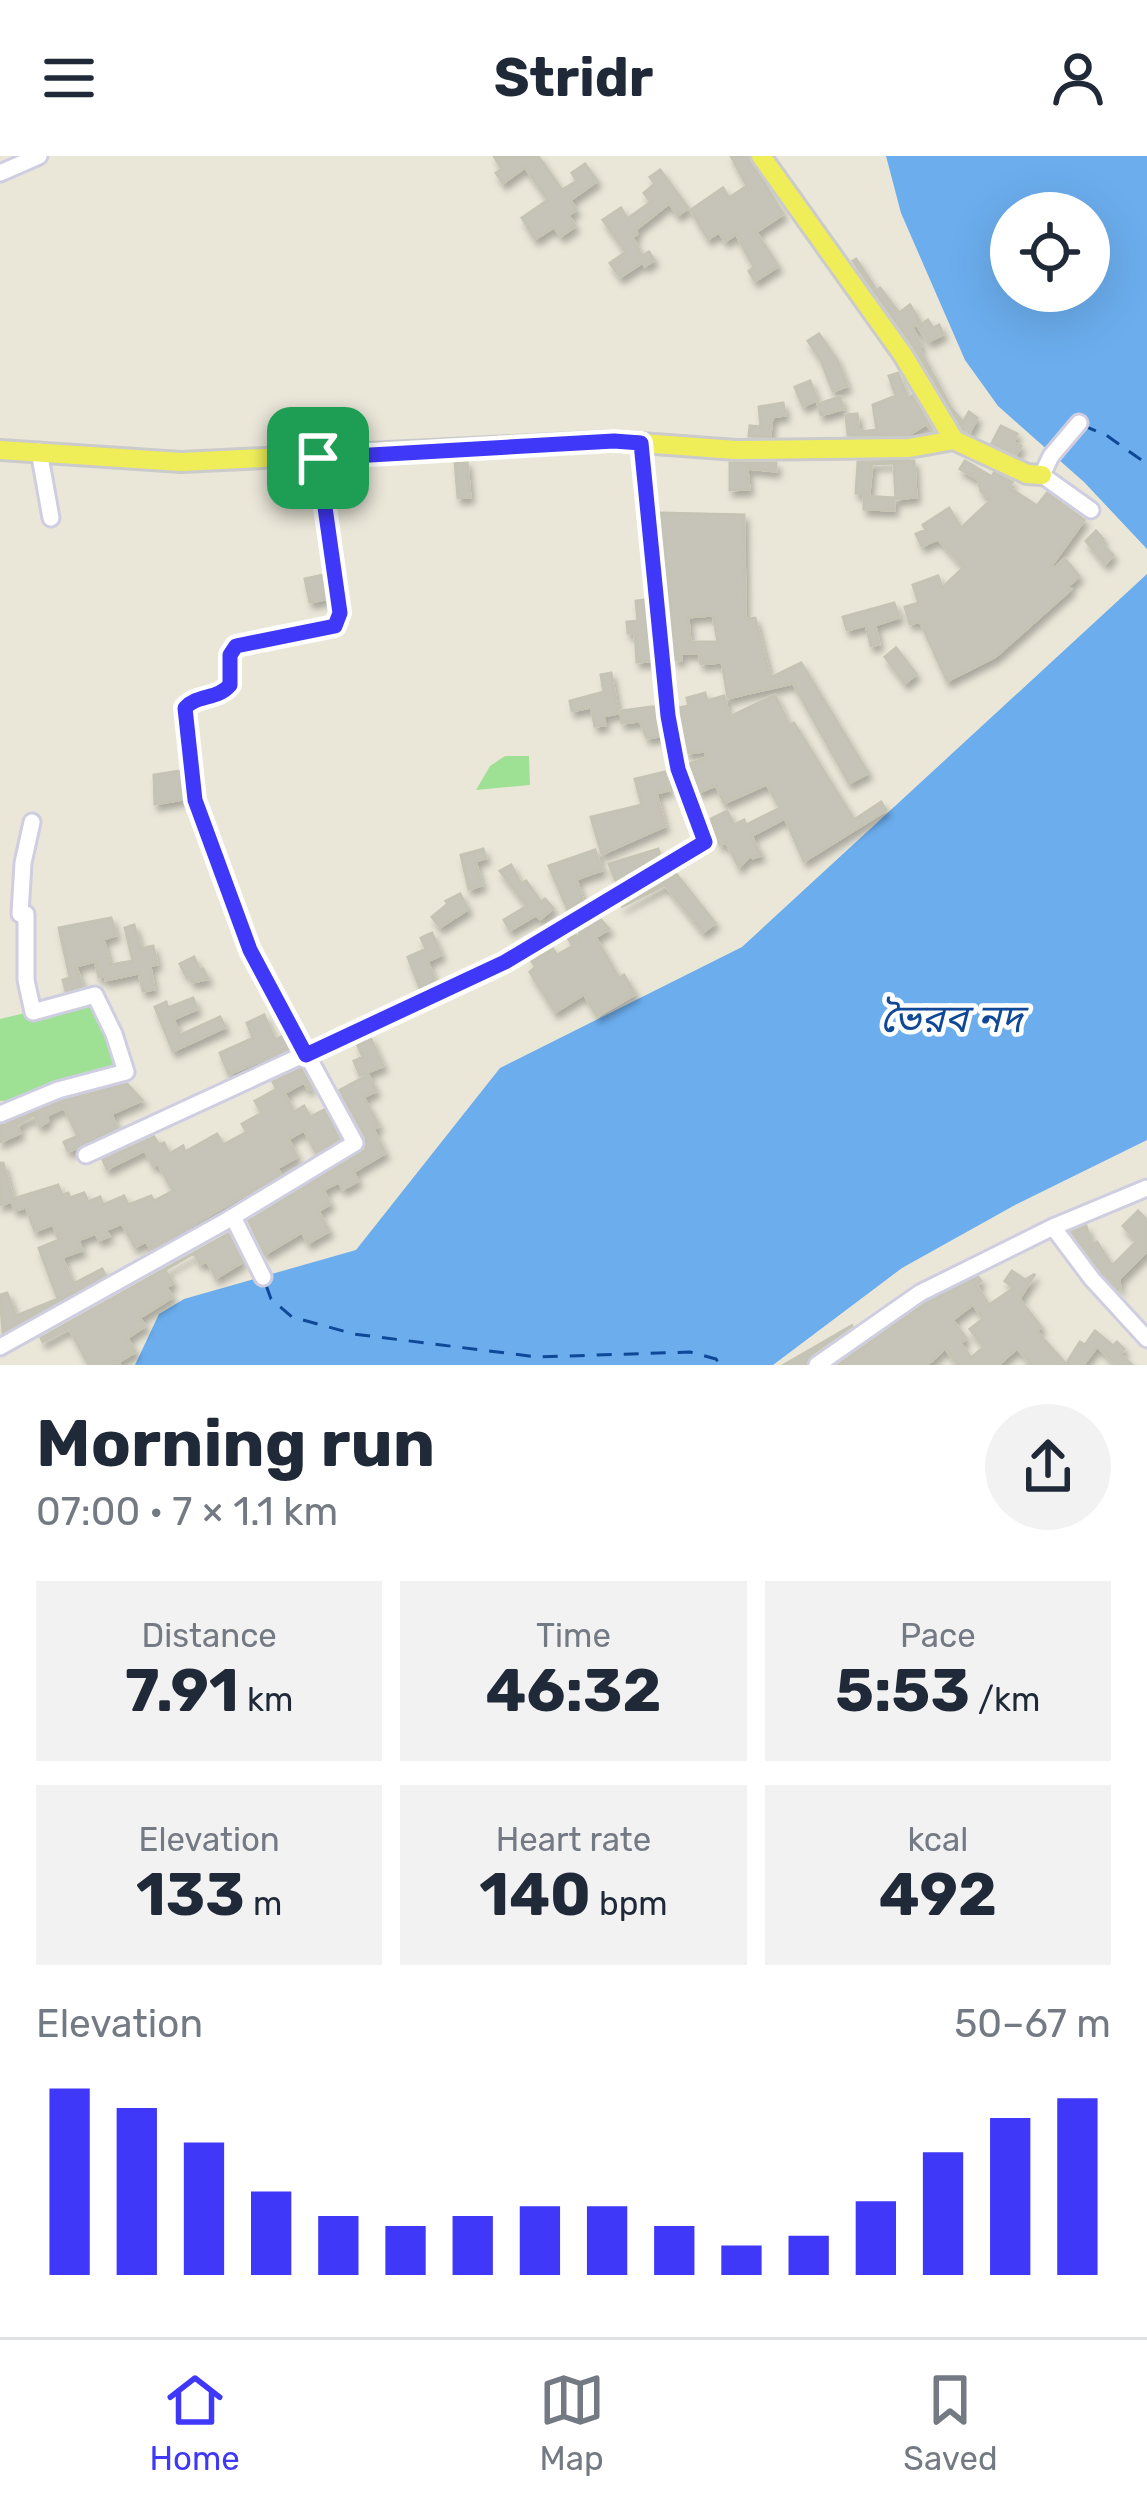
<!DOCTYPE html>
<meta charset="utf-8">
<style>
body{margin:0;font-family:Rubik,"Noto Sans Bengali",sans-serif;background:#f2f2f3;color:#1f2937;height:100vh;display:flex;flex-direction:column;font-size:45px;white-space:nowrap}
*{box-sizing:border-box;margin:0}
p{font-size:39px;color:#747a83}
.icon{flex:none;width:66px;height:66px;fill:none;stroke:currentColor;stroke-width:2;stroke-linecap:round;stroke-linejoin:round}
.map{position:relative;height:1209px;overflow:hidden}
.details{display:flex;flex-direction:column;background:#fff;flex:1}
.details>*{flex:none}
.controls{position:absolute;left:990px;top:36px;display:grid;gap:24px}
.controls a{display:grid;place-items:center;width:120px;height:120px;border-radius:50%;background:#fff;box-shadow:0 12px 48px #0002;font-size:60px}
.pin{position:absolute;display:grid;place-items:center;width:102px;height:102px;color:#fff;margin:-51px;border-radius:24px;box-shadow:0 6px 18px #0006}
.round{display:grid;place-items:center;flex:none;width:126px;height:126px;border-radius:63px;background:#f2f2f3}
.head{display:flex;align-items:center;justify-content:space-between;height:204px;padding:0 36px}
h1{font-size:66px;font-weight:700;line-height:90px}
.figures{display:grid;grid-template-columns:repeat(3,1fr);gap:18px;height:204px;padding:12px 36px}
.figures div{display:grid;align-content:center;border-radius:0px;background:#f2f2f3;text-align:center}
.figures b{font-size:60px;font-weight:700}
.figures small{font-size:33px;font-weight:400}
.figures p{font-size:33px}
.chart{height:336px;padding:24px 36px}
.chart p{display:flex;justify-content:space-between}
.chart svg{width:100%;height:216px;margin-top:12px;stroke:#4038f8;stroke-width:6}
header{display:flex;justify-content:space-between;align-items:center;height:156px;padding:0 36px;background:#fff;font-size:54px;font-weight:700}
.menu{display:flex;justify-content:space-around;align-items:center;height:168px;border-top:3px solid #e0e1e3;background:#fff;font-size:33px;color:#747a83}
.menu a{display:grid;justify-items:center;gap:6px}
.menu .current{color:#4038f8}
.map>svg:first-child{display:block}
.green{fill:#9ee195}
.water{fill:#6baded;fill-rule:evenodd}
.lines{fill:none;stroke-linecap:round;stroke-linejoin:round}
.ferry{stroke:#0e4896;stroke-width:3;stroke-dasharray:15 12;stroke-linecap:butt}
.building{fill:#c6c3b9;stroke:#c5c3b3;stroke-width:3;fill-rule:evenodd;filter:url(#shadow)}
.minor-casing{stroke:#cfcee1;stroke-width:21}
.major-casing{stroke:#cbcbcb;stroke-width:24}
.minor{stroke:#fff;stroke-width:15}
.major{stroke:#efee59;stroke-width:18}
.route-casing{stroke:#fff;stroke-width:24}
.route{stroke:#4038f8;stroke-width:15}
.labels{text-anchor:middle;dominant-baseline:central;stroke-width:9;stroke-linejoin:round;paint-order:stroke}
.water-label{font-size:39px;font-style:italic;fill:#0e4896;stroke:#fff}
</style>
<header><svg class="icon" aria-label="menu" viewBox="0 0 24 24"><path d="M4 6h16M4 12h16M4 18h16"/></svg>Stridr<svg class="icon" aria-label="person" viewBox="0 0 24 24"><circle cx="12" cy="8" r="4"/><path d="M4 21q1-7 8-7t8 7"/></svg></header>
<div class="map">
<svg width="1147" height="1209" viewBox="0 0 1147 1209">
<defs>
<filter id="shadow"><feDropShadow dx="3.5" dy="6" stdDeviation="3" flood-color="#0004"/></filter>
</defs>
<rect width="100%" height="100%" fill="#eae7d9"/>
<path class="green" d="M505,600h24l1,29 -54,5 14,-24z
M95,840l29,76 -104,28 -20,1v-82z"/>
<path class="water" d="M886,0h261v393l-63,-67 -86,-76 -33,-46 -64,-147zM1011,57h78v78h-78z
M1147,418v566l-132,65 -113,63 -129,97h-638l24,-51 25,-15 172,-49 144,-182 242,-121z"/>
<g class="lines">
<path class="ferry" d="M1082,269l24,10 41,29
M266,1129l5,14 21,18 62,17 183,23 153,-5 26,7 4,6"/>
</g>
<path class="building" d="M494,0h44l24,34 15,-9 -5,-8 13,-9 12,17 -27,19 6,10 -8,5 7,11 -14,10 -7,-9 -19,12 -13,-21 26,-18 -23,-33 -22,16 -7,-10 6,-4z
M731,0h17l35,58 -27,18 22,34 -23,15 -6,-10 5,-4 -18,-33 -11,7 -6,-9 -11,7 -17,-29 32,-22 6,10 18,-12z
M660,14l28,38 -10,7 -9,-12 -34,27 2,4 -5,3 10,19 7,-4 5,8 -9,6 -2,-4 -23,15 -10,-14 16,-11 -23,-32 18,-12 6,11 24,-17 -7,-9 11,-9 -5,-7z
M856,103l21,32 3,-3 19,25 11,-8 10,17 -8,5 9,19 -3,1 33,61 12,14 6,-10 8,6 -7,14 -7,-3 -49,-82 -61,-86z
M928,164l5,8 6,-3 4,9 -14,7 -11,-14z
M819,178l18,26 10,26 -14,5 -12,-31 -13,-19z
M898,217l10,25 4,-2 20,34 -6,-6 -18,11h-60l-2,-20 11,-1 2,18 18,-2 -4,-25 23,-9 -7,-20z
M810,225l7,19 -14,6 -8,-19z
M840,241l3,12 -22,6 -3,-11z
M783,247l2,12 -13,2 -2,19h-21l1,-10 11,1 -2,-20z
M1001,270l16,8 -4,8 8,4 -5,8 -24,-11z
M914,305l2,36 -20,2 -2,-36 -22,1 -3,30 -13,-1 2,-31z
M965,305l27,16 2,-4 18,9 -4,5 29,19 10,-13 37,27 -33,46 3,3 11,-10 14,17 -11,10 3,3 -75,67 -49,25 -27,-60 -10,3 -5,-17 14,-4 -6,-18 25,-9 4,12 22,-21 -26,-28 -16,7 -6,-12 10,-4 -3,-5 26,-17 12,20 31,-29 -11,-8 -3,-12 -18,-10z
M455,306h12l3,35 -12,1z
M730,307h46v8l-29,-3 2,21 -19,1z
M864,340l30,2v12l-30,-1z
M661,357l83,2 1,104 10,-1 14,55 3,4 29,-14 67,110 -19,10 -56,-100 -65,15 -6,-36 -21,2 -2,-11h-18v7h-6zM713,459l5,27h-28l-2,-25z
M1096,375l7,8 -3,3 13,13 -8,9 -19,-23z
M323,419l3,24 -16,3 -5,-23z
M645,444l6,61 -14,1 -2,-29h-7l-1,-11 11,-1 -2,-20z
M894,447l5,14 -24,8 4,19 -8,2 -5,-21 -19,5 -4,-13z
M896,492l20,26 -11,9 -20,-26z
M611,517l7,40 -15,3 2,9 -10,1 -4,-19 -19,4 -2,-10 34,-9 -3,-17z
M705,537l2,8 17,-5 5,21 46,-22 14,30 5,-2 60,97 27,-18 5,8 -82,51 -19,-43 -34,18 10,19 -8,3 -2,-3 -12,12 -13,-25 -6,3 -9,-26 16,-8 7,14 10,-5 2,5 34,-17 -13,-24 -43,19 -8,-18 -17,7 -10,-28 18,-6 -2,-7 -18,2 -8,-45 10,-2 -2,-8z
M651,551h4l5,29 -13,2 -7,-17 -18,2 -1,-12z
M180,615l3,28 -28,5 -1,-29z
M665,616l4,18 -13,3 9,33 -63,28 -11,-37 51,-12 -7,-26z
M483,693l3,9 -11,3 7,24 -13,4 -8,-34z
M658,693l2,6 -44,26 -7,-17z
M595,694l7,20 -26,9 7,22 -15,9 -19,-44z
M511,709l10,19 5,-3 15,21 4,-3 8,9 -13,11 -4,-4 -26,15 -6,-10 23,-14 -27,-35z
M676,718l39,49 -12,9 -38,-47 -44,22z
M460,738l8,15 -28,18 -8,-10 16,-13 -2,-3z
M111,762l5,17 -13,4 7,26 23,-4 -8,-33 9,-3 7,24 12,-3 4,18 -7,2 4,23 -11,2 -4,-18 -33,7 -1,-5 -6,2 -4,-16 -19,5 6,20 -16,5 -3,-11 7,-2 -11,-50z
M600,763l9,10 -14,8 24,41 5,-3 11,19 -38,22 -13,-22 -29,18 -25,-40 6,-5 -5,-7 21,-12 5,7 16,-9 -5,-8 7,-4 5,7 -1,-10z
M432,777l9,22 -14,6 8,20 -15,7 -12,-31 18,-8 -5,-11z
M194,801l6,14 3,-2 5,10 -16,3 -4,-10 -3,2 -5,-10z
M193,842l4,11 -24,10 7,16 40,-18 5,10 -52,24 -18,-44 11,-5 2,6z
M264,859l11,25 8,-4 7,12 -61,26 -9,-21 33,-15 -6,-15z
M370,881l13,29 -23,9 -6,-14 9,-4 -6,-13z
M301,913l10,19 -3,1 -4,-7 -20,11 10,19 10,-6 6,11 14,-7 15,29 -23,13 -12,-22 -16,9 9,18 -20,11 4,6 -130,75 -5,-8 -11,6 -13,-24 -17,7 4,6 -10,4 -3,-7 -18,7 4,10 -20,7 9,23 4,3 27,-14 3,6 -102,57 -3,-37 7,-2 9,23 42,-17 -19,-51 20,-8 -6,-16 -18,7 -9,-24 -11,3 -3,-9 -12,4v-42h3l10,36 45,-14 4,10 6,-2 2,5 14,-5 4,9 12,-5 3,8 21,-9 4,9 23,-9 3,5 19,-10 -15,-28 -5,3 -8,-16 -38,19 -4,-9 51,-23 5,8 5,-2 5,11 14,-8 2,6 32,-18 6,11 24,-13 -5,-8 20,-11 -7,-12 22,-12 -4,-7z
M368,919l8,16 -13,6 16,29 -6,3 12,24 -32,19 5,9 -15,8 -4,-7 -16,8 7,14 -12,7 11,20 -21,12 -6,-11 -37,22 -16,-33 116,-71 1,-13 -26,-47z
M127,928l15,16 -31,14 6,14 -40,20 -9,3 -4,-9 14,-6 -14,-29 -18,9 2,5 -8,5 -6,-11 -17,10 3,8 -20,9v-16l62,-25z
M1138,1055l9,9v31l-28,28 1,9 -20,-19 -28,-37 14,-6 6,19 5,-3 15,24 25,-25 -14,-15z
M228,1078l14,28 -26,16 -9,-17 -7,3 -6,-11 -29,17 8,13 -7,4 6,10 -33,21 6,8 -18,12 8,14 -17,10 2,3h-31l-20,-37 -26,14 -2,-4z
M1012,1115l13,9 10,-6 -16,25 22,28 -5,4 30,33 14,-22 5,3 10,-14 18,15 4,-4 7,7 -4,5 12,11h-15l-20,-19 -14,19h-51l-15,-17 -19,17h-40l-13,-17 -18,17h-89l88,-62 52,-26 3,4 -5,4 13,20 25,-17 -9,-7zM973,1148l10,15 -13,10 14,18 -13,11 -11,-15 6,-5 -14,-18z
M853,1169l-43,30 -5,10h-21z"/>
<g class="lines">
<g class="minor-casing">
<path id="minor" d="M0,17l39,-17
M1079,267l-28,33 -9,19 49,35
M39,295l12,67
M0,958l58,-24 68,-18 -12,-38 -19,-39 -62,17 -7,-32v-66h-6l3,-51 9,-41
M86,999l419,-193 200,-120 -27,-73 -10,-54 -27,-272
M233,1061l30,60
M1053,1071l39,52 55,60
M0,1191l226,-126 129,-78 -105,-193 -55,-151 -10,-91c13,-14 32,-8 45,-23v-30l6,-9 99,-20 5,-13 -22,-155
M817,1209l103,-72 133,-66 94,-39"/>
</g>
<g class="major-casing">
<path id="major" d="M761,0l142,199 51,85
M0,294l181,12 433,-21 122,9 173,-2 45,-8 73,34 15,1"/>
</g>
<use href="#minor" class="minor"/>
<use href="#major" class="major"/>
</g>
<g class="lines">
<g class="route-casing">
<path id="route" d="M614,285l27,2 27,273 10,53 27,73 -200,120 -199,93 -56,-105 -55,-150 -10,-92c13,-14 32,-8 45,-23v-30l6,-9 99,-20 5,-13 -22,-155z"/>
</g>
<use href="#route" class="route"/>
</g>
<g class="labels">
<g class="water-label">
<text x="951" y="863">ভৈরব নদ</text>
</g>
</g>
</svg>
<div class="controls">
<a><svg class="icon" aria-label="locate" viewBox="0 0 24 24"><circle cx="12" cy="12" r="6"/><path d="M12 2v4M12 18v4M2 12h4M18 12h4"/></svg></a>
</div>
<div class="pin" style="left:318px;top:302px;background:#1e9e55"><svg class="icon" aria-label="arrive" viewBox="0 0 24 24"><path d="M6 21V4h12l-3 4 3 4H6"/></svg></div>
</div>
<section class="details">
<div class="head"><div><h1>Morning run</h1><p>07:00 · 7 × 1.1 km</p></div><a class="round"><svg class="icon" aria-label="share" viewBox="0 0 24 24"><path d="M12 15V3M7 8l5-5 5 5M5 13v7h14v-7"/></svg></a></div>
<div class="figures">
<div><p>Distance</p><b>7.91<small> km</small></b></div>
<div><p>Time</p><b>46:32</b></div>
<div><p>Pace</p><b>5:53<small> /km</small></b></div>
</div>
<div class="figures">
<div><p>Elevation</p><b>133<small> m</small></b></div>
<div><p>Heart rate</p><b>140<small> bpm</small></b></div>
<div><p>kcal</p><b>492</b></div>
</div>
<div class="chart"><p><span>Elevation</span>50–67 m</p>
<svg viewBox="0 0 160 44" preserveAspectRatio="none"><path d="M5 44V6M15 44V10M25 44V17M35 44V27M45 44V32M55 44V34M65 44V32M75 44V30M85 44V30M95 44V34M105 44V38M115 44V36M125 44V29M135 44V19M145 44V12M155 44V8"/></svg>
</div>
</section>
<nav class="menu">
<a class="current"><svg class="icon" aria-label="home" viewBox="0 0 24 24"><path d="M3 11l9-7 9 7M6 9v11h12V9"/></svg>Home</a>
<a><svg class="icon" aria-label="map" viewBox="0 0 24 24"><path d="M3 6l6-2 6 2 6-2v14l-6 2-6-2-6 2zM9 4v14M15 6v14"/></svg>Map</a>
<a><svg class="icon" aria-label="saved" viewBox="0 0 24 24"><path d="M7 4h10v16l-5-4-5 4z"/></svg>Saved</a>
</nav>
